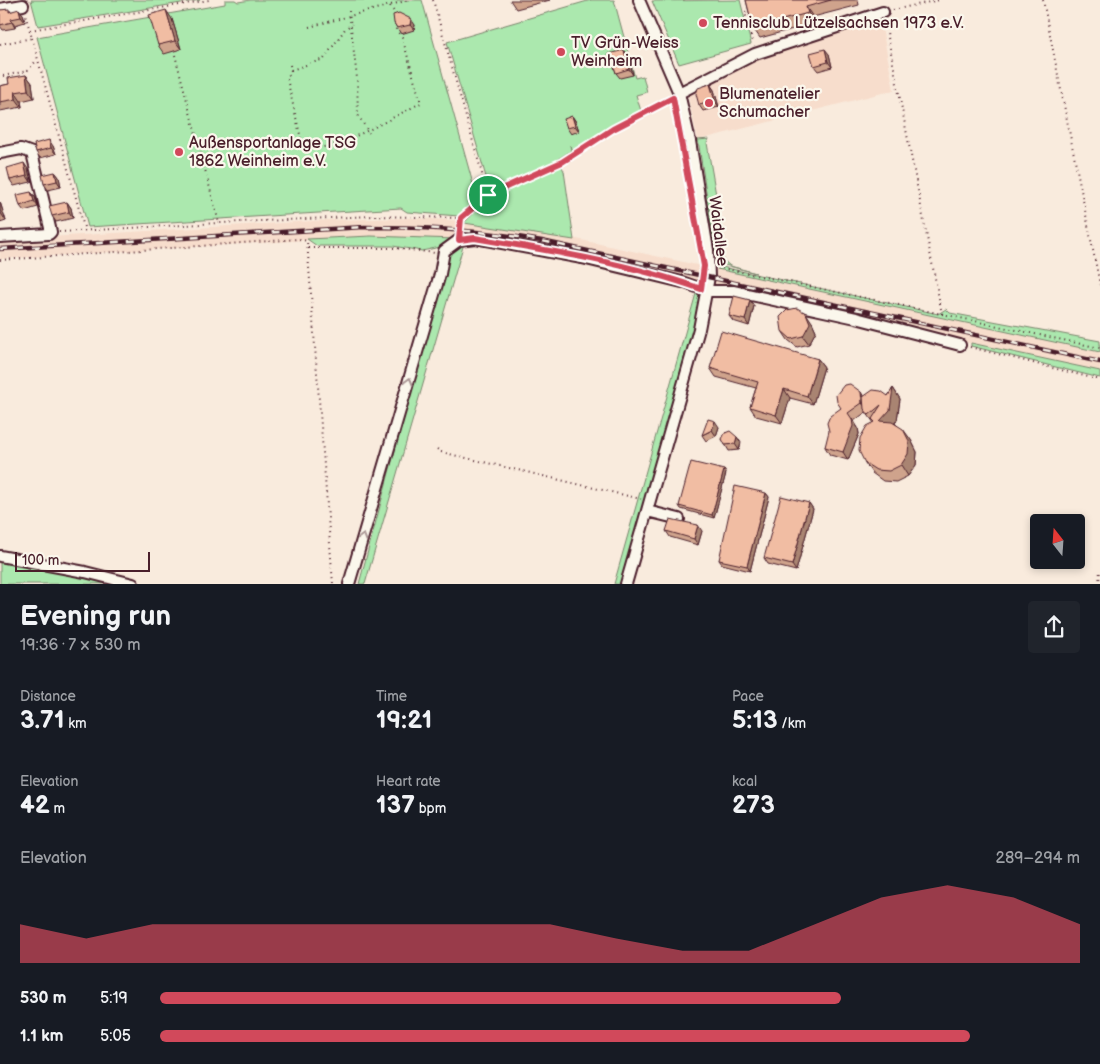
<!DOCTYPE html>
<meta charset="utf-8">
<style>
body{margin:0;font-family:"Balsamiq Sans",sans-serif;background:#20242c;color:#f1f3f6;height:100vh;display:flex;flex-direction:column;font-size:19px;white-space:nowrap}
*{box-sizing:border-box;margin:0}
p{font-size:16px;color:#9ea1a6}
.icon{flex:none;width:28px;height:28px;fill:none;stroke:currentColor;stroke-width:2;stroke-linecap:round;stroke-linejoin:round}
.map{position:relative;height:584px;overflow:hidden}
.details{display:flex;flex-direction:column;background:#171b24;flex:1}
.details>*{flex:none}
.needle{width:32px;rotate:343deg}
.fabs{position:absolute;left:1030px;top:514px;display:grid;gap:10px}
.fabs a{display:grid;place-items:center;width:55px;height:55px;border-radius:5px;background:#171b24;box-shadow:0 2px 8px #0003;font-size:25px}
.scale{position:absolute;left:15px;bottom:12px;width:135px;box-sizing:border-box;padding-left:5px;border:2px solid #4a1f2b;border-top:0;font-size:14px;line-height:18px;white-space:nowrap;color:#4a1f2b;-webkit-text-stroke:4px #fbf7ec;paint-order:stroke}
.pin{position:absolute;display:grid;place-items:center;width:42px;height:42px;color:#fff;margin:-21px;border:2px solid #fff;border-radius:50%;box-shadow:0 1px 5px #0007}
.round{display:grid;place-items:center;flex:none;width:52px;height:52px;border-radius:5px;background:#20242c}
.overview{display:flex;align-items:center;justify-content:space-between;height:85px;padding:0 20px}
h1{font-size:28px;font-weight:700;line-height:38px}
.stats{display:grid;grid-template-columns:repeat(3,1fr);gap:8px;height:85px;padding:5px 20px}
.stats div{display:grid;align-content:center}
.stats b{font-size:25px;font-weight:700}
.stats small{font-size:14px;font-weight:400}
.stats p{font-size:14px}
.chart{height:140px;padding:10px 20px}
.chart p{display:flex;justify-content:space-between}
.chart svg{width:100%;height:90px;margin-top:5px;fill:#d1495b;opacity:.7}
ul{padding:0 20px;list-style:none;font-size:16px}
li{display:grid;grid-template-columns:80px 60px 1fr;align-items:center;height:38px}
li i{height:12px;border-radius:6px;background:#d1495b}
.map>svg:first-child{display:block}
.built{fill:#f7ddcc}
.green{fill:#abe8ae;stroke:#7a846c}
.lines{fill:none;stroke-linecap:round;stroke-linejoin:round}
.minor-casing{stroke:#4a1f2b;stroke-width:14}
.path{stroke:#4a1f2b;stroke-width:2;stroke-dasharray:1 4;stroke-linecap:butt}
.minor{stroke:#fbf7ec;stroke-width:10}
.rail-casing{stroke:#4a1f2b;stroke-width:4.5}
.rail{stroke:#fbf7ec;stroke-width:2.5;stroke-dasharray:8;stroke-linecap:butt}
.wall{fill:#cfa38c;stroke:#4a1f2b}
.shaded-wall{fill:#a98472;stroke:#4a1f2b}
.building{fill:#f1bda3;stroke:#4a1f2b}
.oneway{stroke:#ab9695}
.route-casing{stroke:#fff;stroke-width:10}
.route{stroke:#d1495b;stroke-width:6}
.poi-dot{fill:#d1495b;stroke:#fbf7ec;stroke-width:2}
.labels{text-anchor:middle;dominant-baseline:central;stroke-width:4.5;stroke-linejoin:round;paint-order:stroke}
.poi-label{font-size:16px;fill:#4a1f2b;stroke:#fbf7ec;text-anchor:start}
.street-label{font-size:16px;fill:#4a1f2b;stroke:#fbf7ec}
</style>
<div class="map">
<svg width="1100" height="584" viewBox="0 0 1100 584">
<rect width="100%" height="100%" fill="#f9ebdd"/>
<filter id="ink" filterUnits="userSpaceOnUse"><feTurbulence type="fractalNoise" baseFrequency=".02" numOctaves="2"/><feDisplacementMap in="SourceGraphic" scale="10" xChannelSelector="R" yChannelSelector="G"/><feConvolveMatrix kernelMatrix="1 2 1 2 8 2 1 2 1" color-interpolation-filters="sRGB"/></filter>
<g filter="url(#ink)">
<path class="built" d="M880,18l14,72 -196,50 -11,-48 76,-37z
M413,218l54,3 91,14 542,117v19l-597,-127 -132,-8 -371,23v-19l330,-20z"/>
<path class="green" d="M31,0h169l-162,26z
M225,0h10l3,2 13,-2h171l56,202 -19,14 -52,-4 -6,-4 -313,19 -51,-190 188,-33z
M591,0h23l21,78 8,-2 4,16 -11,3 5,16 -69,40 -2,-6 1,6 -13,8 6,12 10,69 -110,-17 25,-25 13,-8 -9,-4 -7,-9 -39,-135z
M740,0l11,44 -72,20 -27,-63z
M709,139l-2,4 15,87 1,30 7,6 26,7 -39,-10 -19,-123z
M371,236l84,3 -15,8 -18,4 -29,-5h-76l-10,-7z
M464,243l-99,341h-6l89,-330 3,-5z
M722,267l216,47 8,-5 4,4 150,28v11l-383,-83z
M697,290l6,7 -80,287h-9z
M971,343l129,28v7l-129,-32z
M0,561l115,23h-115z"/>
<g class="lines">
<g class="minor-casing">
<path id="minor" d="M0,9l23,-4
M679,93l76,-39 128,-42
M0,153l21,-4 11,4 19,79 -2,2 -49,3
M647,511l32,8
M0,556l85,16 48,12
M349,584l91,-310 4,-23 15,-11 16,-2 107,20 100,24 26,9h25l123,27 104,27
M626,584l73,-255 10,-52 -1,-27 -18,-109 -11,-48 -40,-93"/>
</g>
<path class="path" d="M433,0l55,195
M1043,0l57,285
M390,6l7,10
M751,10l-6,2 8,32
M893,10l46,-10
M349,11l8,67 1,37 11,18
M309,27l100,-27
M30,30l179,-30
M32,38l53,193
M0,44l32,-6 -7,-24
M175,55l44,168 154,-7 88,2 27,-23 74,-33 51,-33 59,-30
M290,65l1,5 33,-11 21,-30 7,-5
M291,70l-4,9 15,64 4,5c28,5 88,-32 115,-45l-19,-66 -6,-7v-4
M3,76l24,-5 10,-11
M461,218v12
M59,232l160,-9
M308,248h86l41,5
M0,260l299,-21 8,2 26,343
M717,267l225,47 -57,-292
M942,314l158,34
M970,347l130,33
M437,449l4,3 200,47
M1099,584l1,-14"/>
<use href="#minor" class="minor"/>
<g class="rail-casing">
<path id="rail" d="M0,249l364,-22c60,0 119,3 178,14l558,121"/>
</g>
<use href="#rail" class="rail"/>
</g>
<path class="wall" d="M510,0h40l-34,9z
M746,0h112l1,5 -46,12 2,6 -55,15 -7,-10z
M0,10l11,1 12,3 2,8 -10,3v3l-12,2 -3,-4z
M172,19l9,30 -17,5 -6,-9z
M394,23l21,2 -1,5 -13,4z
M624,50l4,5 5,20 -13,3 -4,-5 -2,-7 -4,-5z
M829,54l3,13 -14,4 -4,-5z
M26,75l6,8 2,15 -13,3 1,6 -22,4v-25l9,-2z
M710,84l4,6 5,17 -16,4 -4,-6z
M572,116l4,6 3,9 -8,3 -4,-6z
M53,146l3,8 -16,4 -4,-6z
M28,169l3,13 -17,4 -4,-6z
M55,172l4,5 2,10 -13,3 -4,-6z
M31,192l4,5 3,10 -14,4 -4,-5z
M0,202l6,19 -6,2z
M67,202l4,6 2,10 -17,4 -4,-6z
M754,306l-5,20 -16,-5 -4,-5z
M812,322l4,9 -7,13 -12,3 -9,-7 -6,-9z
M818,359l6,8 -11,37 -23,-6 -8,25 -26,-7 -6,-9 6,-19 -40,-11 -6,-9z
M893,388l7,11 -3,21 -2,3 16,17 6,12 -1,13 -8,11 -12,6 -13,-1 -11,-8 -7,-10 9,-40 -8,-11 -12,9 4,7 1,6 -11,26 -18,-5 -5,-8 16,-39 23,-12h24z
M719,427l-3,9 -10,5 -4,-6z
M737,437l4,6 -2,7 -10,1 -7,-12z
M724,470l2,3 -12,45 -33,-9 -2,-3z
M766,493l3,4 -19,74 -28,-7 -3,-4z
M809,503l4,6 -17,62 -28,-7 -4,-6z
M666,531h36l-4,14 -28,-8z"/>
<path class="shaded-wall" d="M806,7l7,10 2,6 -7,-10z
M19,9l4,5 2,8 -4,-5z
M166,10l6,9 9,30 -6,-8z
M11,19l4,6v3l-3,-6z
M411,19l4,6 -1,5 -4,-5z
M825,49l4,5 3,13 -4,-5z
M624,50l4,5 5,20 -4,-6z
M26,75l6,8 2,15 -6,-8z
M710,84l4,6 5,17 -4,-6z
M15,92l6,9 1,6 -6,-8z
M572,116l4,6 3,9 -4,-5z
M49,140l4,6 3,8 -5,-6z
M24,163l4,6 3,13 -4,-6z
M55,172l4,5 2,10 -4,-6z
M31,192l4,5 3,10 -4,-6z
M0,202l6,19 -4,-6 -2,-5z
M67,202l4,6 2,10 -4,-6z
M750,300l4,6 -5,20 -4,-6z
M806,313l6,9 4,9 -7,13 -6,-8z
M818,359l6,8 -11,37 -6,-8z
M893,388l7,11 -3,21 -9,11 -8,-10z
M784,389l6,9 -8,25 -6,-8z
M861,392l5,8 2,11 -6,-8z
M852,419l6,9 1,6 -11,26 -5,-8z
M715,421l4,6 -3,9 -4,-6z
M903,429l8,11 6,12 -1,13 -8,11 -7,-11z
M737,437l4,6 -2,7 -4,-6z
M724,470l2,3 -12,45 -2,-3z
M766,493l3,4 -19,74 -3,-5z
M809,503l4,6 -17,62 -4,-6z
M698,525l4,6 -4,14 -4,-6z"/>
<path class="building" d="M746,0h85l-25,7 2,6 -55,15z
M9,9v3l10,-3 2,8 -10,2 1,3 -12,3v-15z
M166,10l9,31 -17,4 -9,-30z
M399,13l12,6 -1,6 -13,3 -3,-5 -1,-8z
M825,49l3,13 -14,4 -4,-13z
M624,50l5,19 -13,4 -4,-13 -2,1 -2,-7z
M26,75l2,15 -13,2 1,7 -16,3v-16l9,-2 -1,-6z
M710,84l5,17 -16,4 -3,-11 2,-6z
M572,116l3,10 -8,2 -3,-9z
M49,140l2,8 -15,4 -2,-8z
M24,163l3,13 -17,4 -3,-12z
M55,172l2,9 -13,3 -2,-9z
M31,192l3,9 -14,5 -3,-11z
M67,202l2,10 -17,4 -3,-10z
M734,296l16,4 -5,20 -16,-4z
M797,308l9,5 4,10 -7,13 -12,3 -9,-8 -2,-14 7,-7z
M721,331l97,28 -11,37 -23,-7 -8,26 -26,-8 8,-25 -48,-14z
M850,384l11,8 1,11 -14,10 4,6 1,7 -10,26 -18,-5 4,-16 -2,-8 3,-7 11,-8 -4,-6 -1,-7 8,-10z
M893,388l-3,22 -10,11 12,1 11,7 6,12 -1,13 -7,11 -12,6 -13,-1 -11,-7 -6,-12 1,-13 7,-12 8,-4 -3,-3 9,-14 -12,10 -5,-6 -1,-12 10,-7 8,1 7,5z
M708,419l7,2 -3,9 -10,5z
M730,431l7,6 -2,7 -10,1 -3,-6 3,-6z
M691,462l33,8 -12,45 -33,-9z
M735,486l31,7 -19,73 -28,-6z
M781,496l28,7 -17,62 -28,-7z
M670,519l28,6 -4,14 -28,-8z"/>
<defs><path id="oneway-chevron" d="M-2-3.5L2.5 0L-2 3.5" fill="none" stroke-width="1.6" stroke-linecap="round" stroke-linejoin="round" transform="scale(1.25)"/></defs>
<g class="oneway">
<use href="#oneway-chevron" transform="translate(409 381) rotate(-74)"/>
<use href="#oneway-chevron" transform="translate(363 537) rotate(-73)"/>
</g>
</g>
<g class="lines" filter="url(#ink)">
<g class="route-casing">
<path id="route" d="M673,98l31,168 -3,23c-69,-25 -154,-39 -226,-51l-16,2 2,-22 27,-23 74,-33 51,-33z"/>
</g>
<use href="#route" class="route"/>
</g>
<g class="poi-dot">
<circle cx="703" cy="23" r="5"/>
<circle cx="561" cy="52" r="5"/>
<circle cx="709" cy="103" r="5"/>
<circle cx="179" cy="152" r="5"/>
</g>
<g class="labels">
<g class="poi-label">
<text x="713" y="23">Tennisclub Lützelsachsen 1973 e.V.</text>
<text x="571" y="43">TV Grün-Weiss<tspan x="571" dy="18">Weinheim</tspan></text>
<text x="719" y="94">Blumenatelier<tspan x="719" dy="18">Schumacher</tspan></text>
<text x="189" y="143">Außensportanlage TSG<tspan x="189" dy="18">1862 Weinheim e.V.</tspan></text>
</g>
<g class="street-label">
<text transform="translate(718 231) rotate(83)">Waidallee</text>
</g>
</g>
</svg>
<div class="fabs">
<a><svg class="needle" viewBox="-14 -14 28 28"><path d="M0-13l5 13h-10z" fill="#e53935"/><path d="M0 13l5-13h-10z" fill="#9ea1a6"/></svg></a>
</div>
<div class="scale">100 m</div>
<div class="pin" style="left:488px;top:195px;background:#1e9e55"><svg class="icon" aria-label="arrive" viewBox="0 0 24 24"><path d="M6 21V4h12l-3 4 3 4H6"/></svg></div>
</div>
<section class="details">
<div class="overview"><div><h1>Evening run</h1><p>19:36 · 7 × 530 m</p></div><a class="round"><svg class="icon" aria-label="share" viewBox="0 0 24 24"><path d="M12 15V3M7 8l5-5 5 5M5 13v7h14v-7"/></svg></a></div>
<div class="stats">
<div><p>Distance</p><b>3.71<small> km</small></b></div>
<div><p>Time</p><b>19:21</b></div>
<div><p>Pace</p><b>5:13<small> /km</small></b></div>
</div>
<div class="stats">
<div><p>Elevation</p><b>42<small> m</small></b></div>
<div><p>Heart rate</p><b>137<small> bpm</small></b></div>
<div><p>kcal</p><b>273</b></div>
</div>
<div class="chart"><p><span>Elevation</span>289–294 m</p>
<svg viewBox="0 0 160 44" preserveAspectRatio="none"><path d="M0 44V25L10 32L20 25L30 25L40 25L50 25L60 25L70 25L80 25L90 32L100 38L110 38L120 25L130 12L140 6L150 12L160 25V44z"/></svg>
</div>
<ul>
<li><b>530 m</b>5:19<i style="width:74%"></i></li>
<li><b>1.1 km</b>5:05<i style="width:88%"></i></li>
</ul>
</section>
